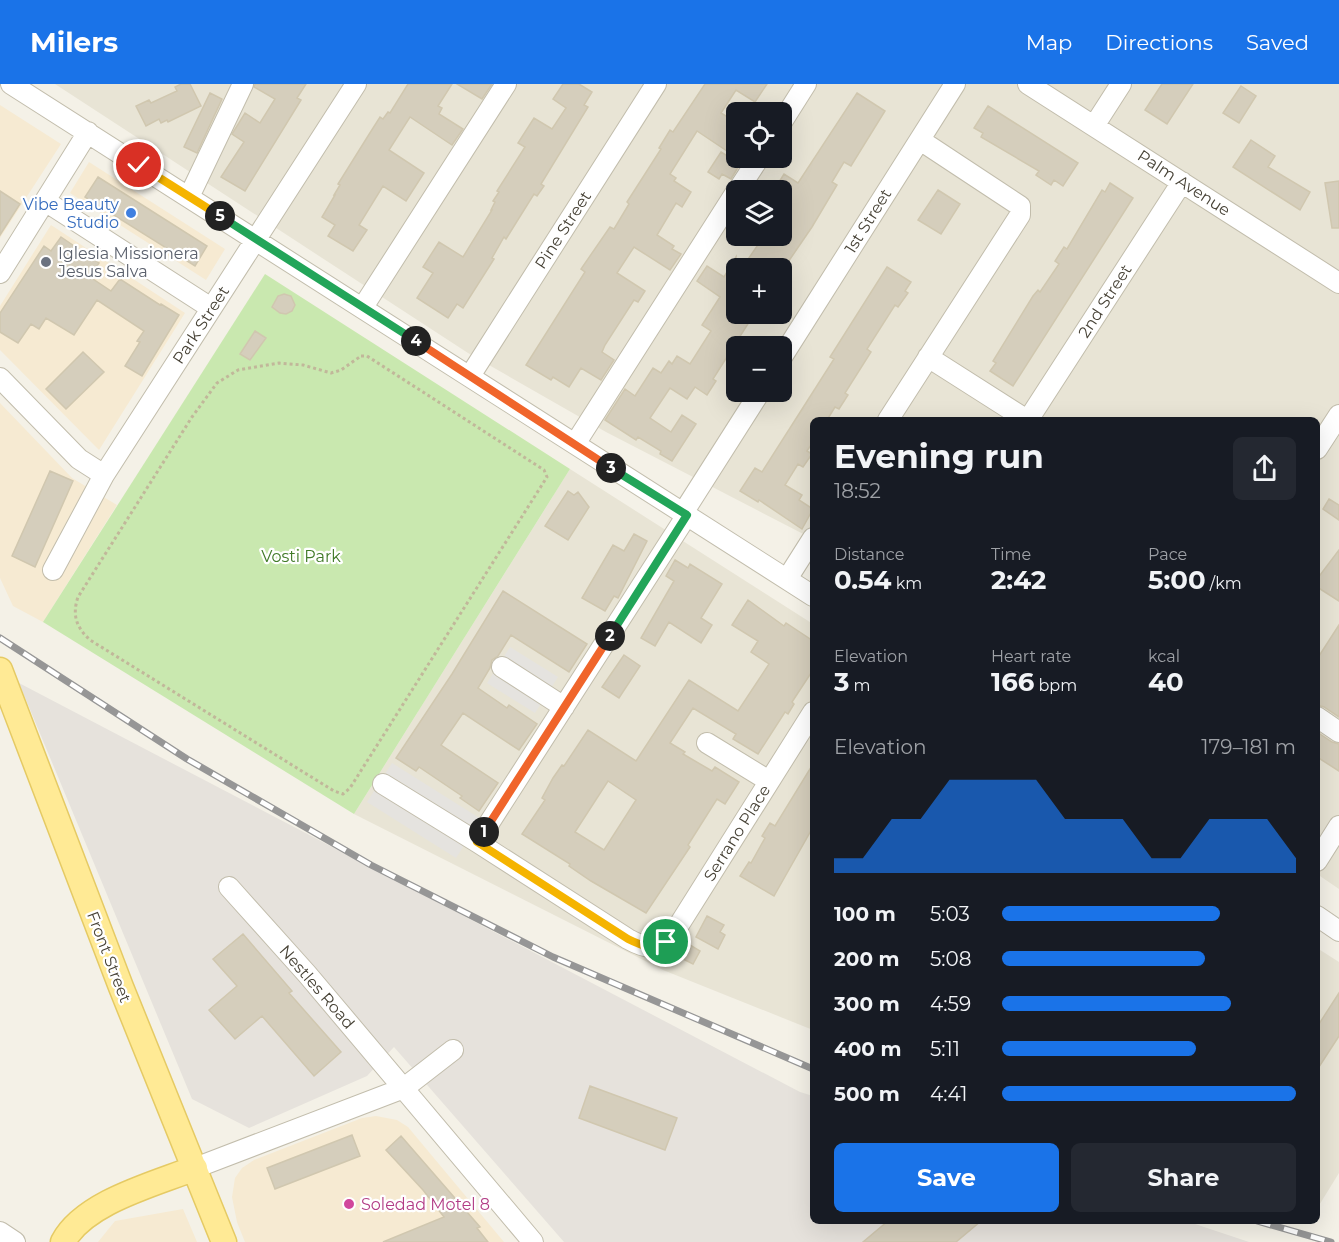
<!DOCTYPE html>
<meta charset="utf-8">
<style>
body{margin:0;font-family:Montserrat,sans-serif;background:#242831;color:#f1f3f6;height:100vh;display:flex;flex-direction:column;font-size:22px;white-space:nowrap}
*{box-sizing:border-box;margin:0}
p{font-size:20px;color:#9ea1a6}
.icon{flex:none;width:33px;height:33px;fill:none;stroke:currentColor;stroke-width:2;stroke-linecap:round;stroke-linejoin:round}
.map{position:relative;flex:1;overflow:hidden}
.details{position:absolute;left:810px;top:333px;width:510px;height:807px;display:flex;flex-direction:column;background:#171b24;border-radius:9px;box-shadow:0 6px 24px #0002}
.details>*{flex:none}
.controls{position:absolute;left:726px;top:18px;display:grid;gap:12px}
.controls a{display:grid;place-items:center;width:66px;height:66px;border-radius:9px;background:#171b24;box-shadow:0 6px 24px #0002;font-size:30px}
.pin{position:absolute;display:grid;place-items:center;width:51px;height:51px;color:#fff;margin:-26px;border:3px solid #fff;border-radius:50%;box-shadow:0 2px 6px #0007}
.km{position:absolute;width:30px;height:30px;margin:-15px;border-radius:50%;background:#222;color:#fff;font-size:16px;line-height:30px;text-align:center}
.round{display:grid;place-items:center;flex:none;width:63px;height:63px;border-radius:9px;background:#242831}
.summary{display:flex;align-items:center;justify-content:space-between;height:102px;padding:0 24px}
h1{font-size:33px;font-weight:700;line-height:45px}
.figures{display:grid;grid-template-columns:repeat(3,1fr);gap:9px;height:102px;padding:6px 24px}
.figures div{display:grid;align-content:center}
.figures b{font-size:26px;font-weight:700}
.figures small{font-size:16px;font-weight:400}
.figures p{font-size:16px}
.chart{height:168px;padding:12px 24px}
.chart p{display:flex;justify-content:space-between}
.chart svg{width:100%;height:108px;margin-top:6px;fill:#1a73e8;opacity:.7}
.action{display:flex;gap:12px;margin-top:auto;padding:12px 24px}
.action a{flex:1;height:69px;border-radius:9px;background:#1a73e8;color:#fff;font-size:24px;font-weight:700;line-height:69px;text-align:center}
.action a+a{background:#242831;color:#f1f3f6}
ul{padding:0 24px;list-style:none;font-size:20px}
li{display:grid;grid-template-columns:96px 72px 1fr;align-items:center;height:45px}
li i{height:15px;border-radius:8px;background:#1a73e8}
header{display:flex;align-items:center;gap:36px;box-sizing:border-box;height:84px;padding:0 30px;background:#1a73e8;color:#fff}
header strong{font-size:28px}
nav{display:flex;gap:33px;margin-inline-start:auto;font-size:21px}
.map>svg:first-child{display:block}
.residential{fill:#e8e4d5;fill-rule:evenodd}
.commercial{fill:#f6ead2}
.industrial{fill:#e6e2dc}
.green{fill:#c9e8af}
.parking{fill:#e5e3df}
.building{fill:#d5cebc;stroke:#d0c7af;stroke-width:1.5;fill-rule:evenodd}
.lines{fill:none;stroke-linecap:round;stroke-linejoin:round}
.minor-casing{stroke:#c2bdac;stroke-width:22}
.major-casing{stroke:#e5ca64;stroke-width:27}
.path{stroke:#c1b79a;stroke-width:3;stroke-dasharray:3 3;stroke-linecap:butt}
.minor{stroke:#fff;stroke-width:20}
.major{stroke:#ffea95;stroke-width:24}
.rail-casing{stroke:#969696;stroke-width:7}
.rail{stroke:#fff;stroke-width:4.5;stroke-dasharray:14;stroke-linecap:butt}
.split-1-casing{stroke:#fff;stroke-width:12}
.split-2-casing{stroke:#fff;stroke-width:12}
.split-3-casing{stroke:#fff;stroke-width:12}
.split-4-casing{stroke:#fff;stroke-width:12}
.split-5-casing{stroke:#fff;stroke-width:12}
.split-6-casing{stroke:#fff;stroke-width:12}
.split-1{stroke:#f5b400;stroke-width:8}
.split-2{stroke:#f0652b;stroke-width:8}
.split-3{stroke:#22a559;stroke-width:8}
.split-4{stroke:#f0652b;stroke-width:8}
.split-5{stroke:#22a559;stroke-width:8}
.split-6{stroke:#f5b400;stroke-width:8}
.shop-dot{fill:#3f7fe0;stroke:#fff;stroke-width:2}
.worship-dot{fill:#6b7280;stroke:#fff;stroke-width:2}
.hotel-dot{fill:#d1479c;stroke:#fff;stroke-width:2}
.labels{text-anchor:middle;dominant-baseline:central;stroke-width:4.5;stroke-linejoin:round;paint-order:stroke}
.street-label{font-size:16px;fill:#474236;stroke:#fff}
.shop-label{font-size:16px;fill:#366cbe;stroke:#fff;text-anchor:end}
.worship-label{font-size:16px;fill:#5b616d;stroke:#fff;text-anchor:start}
.park-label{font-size:16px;fill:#407a28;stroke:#fff}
.hotel-label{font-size:16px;fill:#b23c85;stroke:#fff;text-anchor:start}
</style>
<header>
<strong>Milers</strong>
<nav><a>Map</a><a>Directions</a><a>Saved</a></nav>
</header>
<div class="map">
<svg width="1339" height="1158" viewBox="0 0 1339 1158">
<rect width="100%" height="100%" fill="#f4f1e7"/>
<path class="residential" d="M55,0h1284v805l-22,-15v-454h-504v119l-207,-107 -138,-79zM736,28h46v46h-46zM736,106h46v46h-46zM736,184h46v46h-46zM736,262h46v46h-46z
M570,385l243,155v406l-150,-60 -309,-156z
M1317,864l22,14v211l-21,34z"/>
<path class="commercial" d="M0,21l61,39 -61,94z
M89,78l136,87 -19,31 -136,-87z
M51,141l134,88 -86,137 -99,-100v-44z
M0,319l72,75 45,27 -74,117 -30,-16 -13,-28z
M376,1032l21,4 11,7 96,115h-259l-8,-20 -5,-25 3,-19 7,-10 12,-8 108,-42z
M183,1125l14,33h-99l17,-21z"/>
<path class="industrial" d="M19,599l781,409 13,4v125h373l63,21h-685l-170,-195 -27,29 -118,52 -57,-29z"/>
<path class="green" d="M265,190l305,195 -216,345 -311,-192z"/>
<path class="parking" d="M510,563l48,30 -23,36 -48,-30z
M392,679l89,56 -25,39 -89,-56z"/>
<path class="building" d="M181,0h9l11,22 -33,16 -1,-2 -6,3 -2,-4 -13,7 -10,-20 13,-6 2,3 26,-12 -2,-4z
M255,0h51l-9,14 4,2 -56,91 -24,-14 23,-35 -12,-8 13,-21 15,10 15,-24 -21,-12z
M408,0h44l-14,22 4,2 -3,6 24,15 -11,16 -42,-28 -21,33 35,23 -18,28 -23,-15 -24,39 8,5 -14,21 -25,-15 7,-11 -13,-8 13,-22h-1l6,-10 -2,-1 30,-48 12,-19 3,2 5,-7 2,1z
M457,0h35l-10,15z
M563,0h16l13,8 -8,13 4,2 -47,77 3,2 -7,10 -3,-2 -28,45 -2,-2 -12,21 2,1 -31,49 -6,-4 -9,14 -31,-20 16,-25 -10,-6 16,-25 24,15 29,-47h-1l4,-8 -2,-1 6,-9 -2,-1 28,-44 -7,-4 16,-25 18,11 14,-21 -13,-9z
M705,0h62l-12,18 -19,-12 -15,23 13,8 -3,4 4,2 -5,7 6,3 -9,14 -30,-20 -27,43 6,4 -2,3 17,11 -9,15 -6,-4 -19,32 17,11 -2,3 9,5 -11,16 -36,-23 -17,26 28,18 -7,11 -4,-2 -29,45 -3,7 12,8 -13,20 -20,-12 -12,19 -16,-10 -2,3 -25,-15 59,-93 -4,-3 29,-42 4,2 15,-25 -2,-2 34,-53 -2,-1 11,-18 3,2z
M1162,0h31l-26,40 -22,-14z
M1241,2l15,10 -17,27 -16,-10z
M210,9l12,6 -25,54 -13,-6z
M857,9l28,18 -34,55 -7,-4 -12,20 5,3 -25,42 -28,41h-42l22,-32h18v-46h-8l10,-16 14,9z
M988,22l90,57 -15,23 -9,-6 -3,5 -15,-10 3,-4 -58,-34 2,-4 -9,-5z
M1251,56l24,16 -7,11 42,25 -10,18 -67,-43z
M721,68l19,12 -9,15 -9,-5 -3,5 -11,-7z
M98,93l109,69 -12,20 -110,-69z
M1339,97v47h-7l-7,-45z
M1110,99l23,15 -120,188 -23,-15 6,-8 -3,-2 40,-65 5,-6 2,2 19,-28 -4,-3 9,-14 3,2 35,-59 3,2z
M938,106l22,14 -19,30 -23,-14z
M0,107l20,13 -20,31z
M61,153l38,26 -9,14 21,14 9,-12 40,26 1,-1 18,11 -37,61 -17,-10 15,-24 -3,-1 7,-10 -47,-31 -23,35 -28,-17 -7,11 -8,-5 -13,19 -18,-11v-19l44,-67 7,5z
M736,173v57h6l9,5 -38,60 3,2 -9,14 -12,-8 -8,12 -17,-11 -20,30 21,14 11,-17 14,9 -24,37 -12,-7 1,-3 -23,-14 -2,3 -31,-20 20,-31 10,7 18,-28 8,5 8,-12 3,3 5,-8 13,8 21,-33 -9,-6 18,-28 -23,-16 10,-15 17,11z
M887,183l24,15 -6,9 3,2 -10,14 -3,-2 -28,44 4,3 -26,41 3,2 -9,14 -4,-2 -8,13h-14v22l-6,9 5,3 -9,13 -5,-3 -13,21 17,10 -3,5 14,9 -11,20 -43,-29 -1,2 -18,-11 15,-23 7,4 72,-113 -4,-2z
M284,210l7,2 4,9 -3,6 -6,3 -6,-1 -8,-6 6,-11z
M255,247l11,7 -16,22 -10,-6z
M83,268l21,20 -38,37 -20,-20z
M50,387l23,10 -38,86 -23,-11z
M568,407l6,4 4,-3 11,15 -21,33 -23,-14z
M1329,415l10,6v15l-16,-11z
M634,450l13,7 -29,57 -4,-2 -9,15 -23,-13 31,-53 11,6z
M1339,466v51l-22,-14v-8z
M675,476l13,8 2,-4 32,20 -21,34 11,7 -11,18 -32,-21 -14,24 -14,-8 33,-57 -8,-5z
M503,507l84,53 -18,28 -58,-37 -13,21 -6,4 -2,8 -12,20 29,20 2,-3 28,19 -18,26 -56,-37 -22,32 57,38 -19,28 -19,-13 2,-2 -43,-29 -3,4 -20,-13 56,-84z
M748,516l36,26 2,-3 27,18v29l-21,32 2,2 -6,10 -3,-2 -27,42 -25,-15 3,-5 -43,-26 -23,35 15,9 -2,2 29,17 3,-4 24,15 -14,22 -8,-5 -29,46 2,2 -44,66 -55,-32 -22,-15 1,-2 -48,-30 23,-34 -3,-2 11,-20 9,-13 2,1 24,-36 48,31 53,-81 49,31 31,-47 -18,-12 7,-11 -26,-16zM608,697l28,19 -32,50 -29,-18z
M1339,541v92l-15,-10 -7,-2v-46z
M624,571l16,11 -21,32 -17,-11z
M1317,648l15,10 7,2v27l-22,-14z
M813,680v63l-39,69 -34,-20 9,-14 2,1 14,-25 -3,-2 8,-13 5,3z
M707,832l17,9 -4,7 5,3 -7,14 -22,-12z
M243,850l49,57 -3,2 52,59 -27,24 -52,-60 -27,23 -26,-29 28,-24 -24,-27z
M685,858l15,9 -7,13 -16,-8z
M1339,909v43l-22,34v-43z
M590,1002l87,32 -12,32 -86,-32z
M352,1051l8,21 -85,33 -8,-21z
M401,1052l79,91 -3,1 11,14h-105l61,-25 -21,-27 -37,-40z
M888,1137h93l-25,21h-93z"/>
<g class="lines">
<g class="minor-casing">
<path id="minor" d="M11,0l802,512
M1028,0l311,199
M782,38l24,-38
M1094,42l27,-42
M738,106l21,-32
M189,113l54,-113
M45,117l166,107
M0,189l88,-141
M363,223l143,-223
M782,273l173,-273
M928,273l99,63
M470,292l186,-292
M0,294l79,81 25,16
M888,336l132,-205v-9l-100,-66
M1028,336l154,-238
M575,360l161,-252
M1317,365l22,-34
M683,429l77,-121
M53,486l51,-95 252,-391
M787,495l26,-41
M502,583l62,40
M1317,633l22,15
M707,659l62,38
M383,700l94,58 151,97c16,9 30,13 44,-3l141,-224
M477,758l210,-327
M1317,777l22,-35
M229,803l78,87 226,268
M1317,832l22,15
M195,1084l209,-80 49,-38
M0,1148l15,10"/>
</g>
<g class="major-casing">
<path id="major" d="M0,586l121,317 103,255
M63,1158c21,-40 92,-58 132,-74"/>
</g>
<path class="path" d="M361,272h6l177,114 3,7 -197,311 -7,6 -9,-3 -244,-151c-14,-13 -18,-25 -12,-43l114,-180 25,-34 21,-13 41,-7 24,2 28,8 10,-3z"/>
<use href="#minor" class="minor"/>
<use href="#major" class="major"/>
<g class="rail-casing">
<path id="rail" d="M0,554l187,121 184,106 182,92 260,112
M1257,1137l74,21"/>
</g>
<use href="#rail" class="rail"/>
</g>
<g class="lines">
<g class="split-1-casing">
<path id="split-1" d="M484,748l-7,10 151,97c14,7 24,11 38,3"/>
</g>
<g class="split-2-casing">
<path id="split-2" d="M484,748l126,-196"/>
</g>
<g class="split-3-casing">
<path id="split-3" d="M610,552l77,-121 -76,-47"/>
</g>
<g class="split-4-casing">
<path id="split-4" d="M416,257l195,127"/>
</g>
<g class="split-5-casing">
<path id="split-5" d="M220,132l196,125"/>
</g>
<g class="split-6-casing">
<path id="split-6" d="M139,81l81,51"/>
</g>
<use href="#split-1" class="split-1"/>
<use href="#split-2" class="split-2"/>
<use href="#split-3" class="split-3"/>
<use href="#split-4" class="split-4"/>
<use href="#split-5" class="split-5"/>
<use href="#split-6" class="split-6"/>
</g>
<circle class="shop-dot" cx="131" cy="129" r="6"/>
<circle class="worship-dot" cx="46" cy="178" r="6"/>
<circle class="hotel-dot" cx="349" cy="1120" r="6"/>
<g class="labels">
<g class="street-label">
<text transform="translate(1184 99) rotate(33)">Palm Avenue</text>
<text transform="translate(868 137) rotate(-58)">1st Street</text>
<text transform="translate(563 146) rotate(-57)">Pine Street</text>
<text transform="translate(1105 217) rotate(-57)">2nd Street</text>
<text transform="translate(201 241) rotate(-57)">Park Street</text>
<text transform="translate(737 749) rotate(-58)">Serrano Place</text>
<text transform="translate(109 873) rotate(69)">Front Street</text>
<text transform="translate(317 903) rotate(49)">Nestles Road</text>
</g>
<g class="shop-label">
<text x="119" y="120">Vibe Beauty<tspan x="119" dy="18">Studio</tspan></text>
</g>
<g class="worship-label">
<text x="58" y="169">Iglesia Missionera<tspan x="58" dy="18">Jesus Salva</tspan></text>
</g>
<g class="park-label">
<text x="301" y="472">Vosti Park</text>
</g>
<g class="hotel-label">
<text x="361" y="1120">Soledad Motel 8</text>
</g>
</g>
</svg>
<div class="controls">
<a><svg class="icon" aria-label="locate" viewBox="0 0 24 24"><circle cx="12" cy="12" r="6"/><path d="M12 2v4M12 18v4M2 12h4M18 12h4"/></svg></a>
<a><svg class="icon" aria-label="layers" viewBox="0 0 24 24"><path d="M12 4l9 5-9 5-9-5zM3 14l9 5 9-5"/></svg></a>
<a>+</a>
<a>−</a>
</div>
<div class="pin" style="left:666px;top:858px;background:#1e9e55"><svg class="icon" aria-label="arrive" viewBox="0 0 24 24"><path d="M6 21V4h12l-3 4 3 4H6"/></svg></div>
<div class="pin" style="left:139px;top:81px;background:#d93025"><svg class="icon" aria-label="check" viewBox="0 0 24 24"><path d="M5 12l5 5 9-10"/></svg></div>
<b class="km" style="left:484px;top:748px">1</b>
<b class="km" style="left:610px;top:552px">2</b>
<b class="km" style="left:611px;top:384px">3</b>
<b class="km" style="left:416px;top:257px">4</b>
<b class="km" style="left:220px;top:132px">5</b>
<section class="details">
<div class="summary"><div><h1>Evening run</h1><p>18:52</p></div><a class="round"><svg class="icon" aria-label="share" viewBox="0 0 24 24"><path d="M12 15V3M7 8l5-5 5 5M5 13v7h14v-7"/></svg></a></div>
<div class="figures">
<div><p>Distance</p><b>0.54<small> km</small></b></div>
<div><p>Time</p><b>2:42</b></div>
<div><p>Pace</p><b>5:00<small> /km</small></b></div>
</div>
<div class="figures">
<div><p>Elevation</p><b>3<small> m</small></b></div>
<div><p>Heart rate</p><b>166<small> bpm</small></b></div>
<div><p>kcal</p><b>40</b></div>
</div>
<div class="chart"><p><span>Elevation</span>179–181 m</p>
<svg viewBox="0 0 160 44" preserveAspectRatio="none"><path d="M0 44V38L10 38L20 22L30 22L40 6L50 6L60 6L70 6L80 22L90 22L100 22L110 38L120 38L130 22L140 22L150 22L160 38V44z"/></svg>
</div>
<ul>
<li><b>100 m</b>5:03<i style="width:74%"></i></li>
<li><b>200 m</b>5:08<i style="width:69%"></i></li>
<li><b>300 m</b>4:59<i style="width:78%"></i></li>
<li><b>400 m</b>5:11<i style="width:66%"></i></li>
<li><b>500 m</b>4:41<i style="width:100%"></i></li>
</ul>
<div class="action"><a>Save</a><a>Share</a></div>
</section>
</div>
